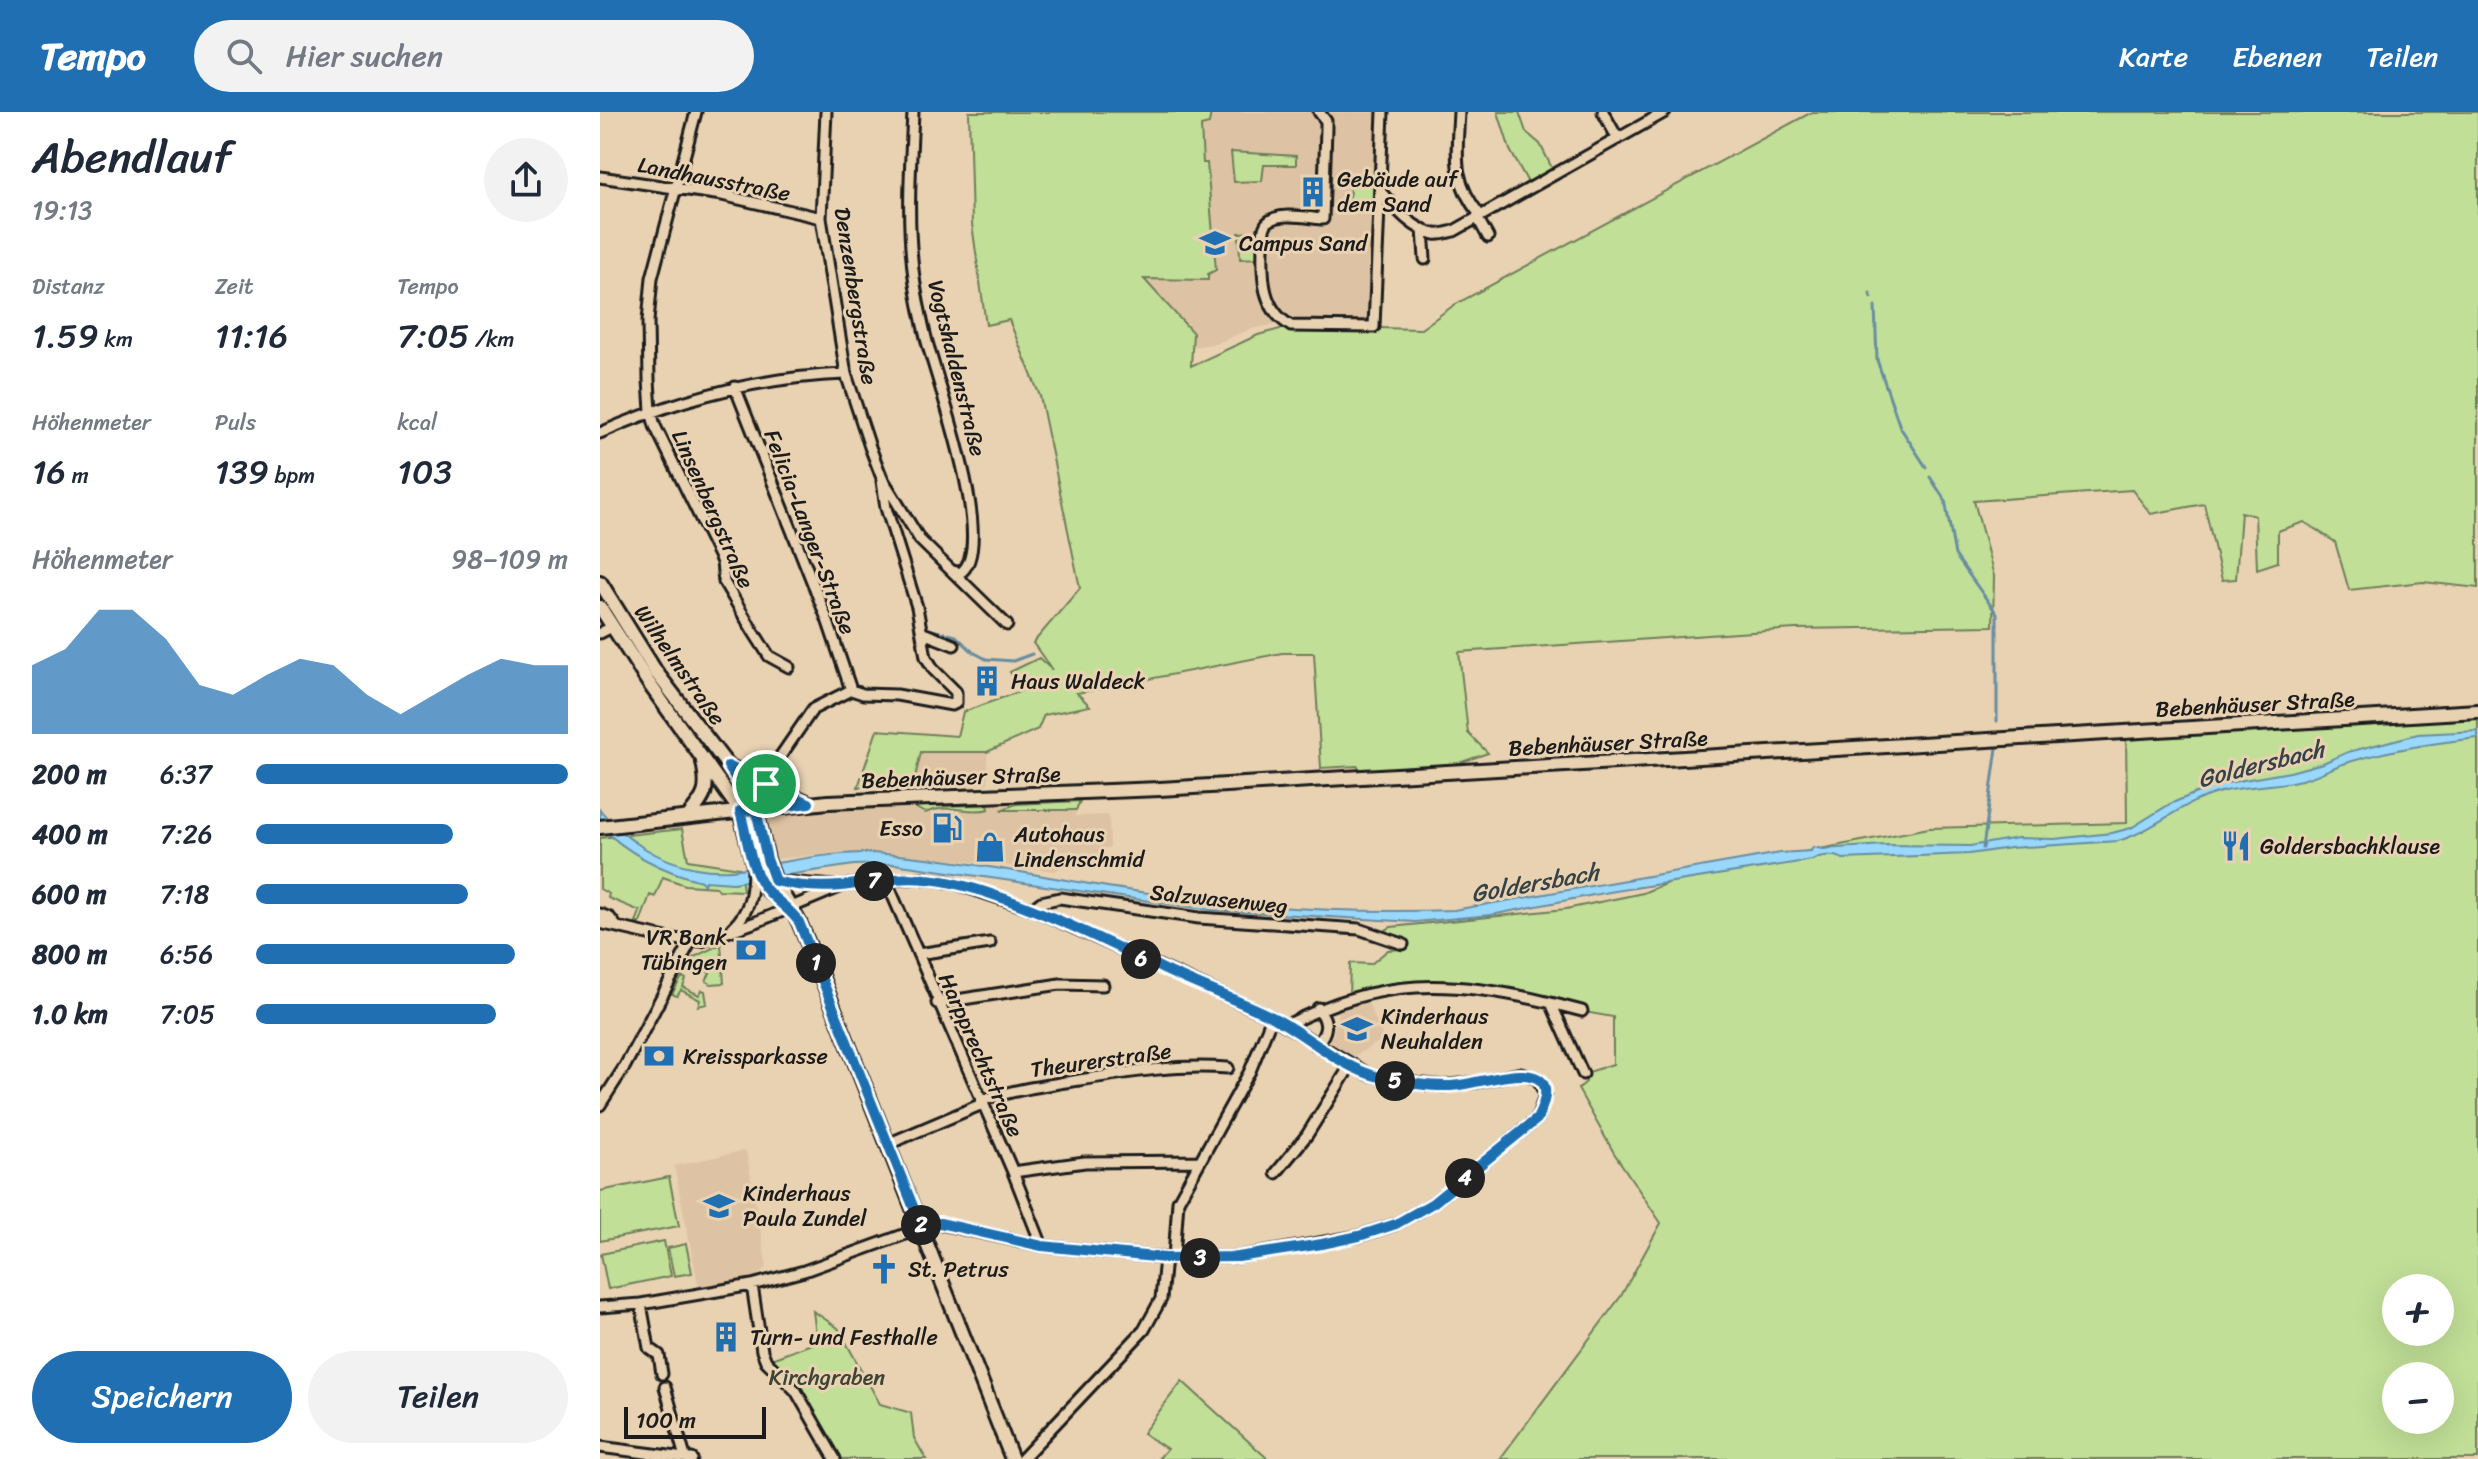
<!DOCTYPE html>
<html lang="de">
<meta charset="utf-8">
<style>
body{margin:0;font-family:Sriracha,sans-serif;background:#f2f2f3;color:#1f2937;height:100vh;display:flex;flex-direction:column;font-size:30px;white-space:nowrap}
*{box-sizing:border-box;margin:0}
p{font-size:26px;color:#747a83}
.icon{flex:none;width:44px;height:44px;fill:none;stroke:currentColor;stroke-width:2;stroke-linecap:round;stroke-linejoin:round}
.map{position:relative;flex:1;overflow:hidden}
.drawer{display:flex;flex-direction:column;background:#fff;width:600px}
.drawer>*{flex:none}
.controls{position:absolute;left:1782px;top:1162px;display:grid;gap:16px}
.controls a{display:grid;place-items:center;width:72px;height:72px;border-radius:50%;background:#fff;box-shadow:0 8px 32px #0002;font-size:40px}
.scale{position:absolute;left:24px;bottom:20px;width:142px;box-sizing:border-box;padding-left:8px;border:4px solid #1c1c1c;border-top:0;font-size:22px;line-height:28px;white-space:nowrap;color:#1c1c1c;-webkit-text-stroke:6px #e9d2b2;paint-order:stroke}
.pin{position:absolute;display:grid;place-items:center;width:68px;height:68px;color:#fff;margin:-34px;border:4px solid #fff;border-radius:50%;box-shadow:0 2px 8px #0007}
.km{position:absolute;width:40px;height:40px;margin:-20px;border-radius:50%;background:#222;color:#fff;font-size:22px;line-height:40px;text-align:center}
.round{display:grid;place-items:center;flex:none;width:84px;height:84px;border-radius:42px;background:#f2f2f3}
.summary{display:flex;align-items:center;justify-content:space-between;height:136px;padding:0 32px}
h1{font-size:44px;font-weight:600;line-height:60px}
.stats{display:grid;grid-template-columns:repeat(3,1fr);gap:12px;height:136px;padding:8px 32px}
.stats div{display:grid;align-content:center}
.stats b{font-size:34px;font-weight:600}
.stats small{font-size:22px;font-weight:400}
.stats p{font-size:22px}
.chart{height:224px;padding:16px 32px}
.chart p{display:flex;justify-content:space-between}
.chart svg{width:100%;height:144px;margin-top:8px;fill:#1f6fb2;opacity:.7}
.cta{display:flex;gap:16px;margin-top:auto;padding:16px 32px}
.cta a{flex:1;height:92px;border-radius:48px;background:#1f6fb2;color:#fff;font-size:32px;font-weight:600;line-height:92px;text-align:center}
.cta a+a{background:#f2f2f3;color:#1f2937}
ul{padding:0 32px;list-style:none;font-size:26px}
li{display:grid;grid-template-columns:128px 96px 1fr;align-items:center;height:60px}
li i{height:20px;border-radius:10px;background:#1f6fb2}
header{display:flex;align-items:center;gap:48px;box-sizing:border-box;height:112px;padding:0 40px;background:#1f6fb2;color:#fff}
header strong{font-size:38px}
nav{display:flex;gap:44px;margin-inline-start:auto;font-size:28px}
.search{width:560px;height:72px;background:#f2f2f3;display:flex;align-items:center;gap:20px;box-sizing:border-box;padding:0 28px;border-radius:44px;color:#747a83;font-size:30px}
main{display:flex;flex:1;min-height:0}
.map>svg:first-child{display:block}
.built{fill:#ddc3a3}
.green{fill:#c1df97;stroke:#6e7e5a;stroke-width:2;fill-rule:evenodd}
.water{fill:#99d8fa;stroke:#678da1;stroke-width:2}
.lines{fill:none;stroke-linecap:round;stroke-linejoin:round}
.stream{stroke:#678da1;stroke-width:3}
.street-casing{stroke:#1c1c1c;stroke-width:15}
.secondary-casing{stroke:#1c1c1c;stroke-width:18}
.street{stroke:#e9d2b2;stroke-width:9}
.secondary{stroke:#e9d2b2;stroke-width:12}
.route-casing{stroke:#fff;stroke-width:16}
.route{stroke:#1f6fb2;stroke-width:10}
.labels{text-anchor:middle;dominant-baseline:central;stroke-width:6;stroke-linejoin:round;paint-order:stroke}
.street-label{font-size:22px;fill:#1c1c1c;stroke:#e9d2b2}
.poi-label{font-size:22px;fill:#1c1c1c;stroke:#e9d2b2;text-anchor:start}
.park-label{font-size:22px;fill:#3d4335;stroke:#e9d2b2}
.water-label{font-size:24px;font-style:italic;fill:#354248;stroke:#e9d2b2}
</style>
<header>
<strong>Tempo</strong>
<div class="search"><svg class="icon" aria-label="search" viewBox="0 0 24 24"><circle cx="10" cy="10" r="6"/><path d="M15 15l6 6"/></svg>Hier suchen</div>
<nav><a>Karte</a><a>Ebenen</a><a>Teilen</a></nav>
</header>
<main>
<section class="drawer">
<div class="summary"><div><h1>Abendlauf</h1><p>19:13</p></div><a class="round"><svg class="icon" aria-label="share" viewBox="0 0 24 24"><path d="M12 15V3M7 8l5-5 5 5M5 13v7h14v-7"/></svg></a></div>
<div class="stats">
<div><p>Distanz</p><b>1.59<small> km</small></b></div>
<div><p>Zeit</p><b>11:16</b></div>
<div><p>Tempo</p><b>7:05<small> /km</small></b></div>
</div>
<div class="stats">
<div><p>Höhenmeter</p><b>16<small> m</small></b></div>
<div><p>Puls</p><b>139<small> bpm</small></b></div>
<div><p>kcal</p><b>103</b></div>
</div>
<div class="chart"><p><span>Höhenmeter</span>98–109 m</p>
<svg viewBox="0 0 160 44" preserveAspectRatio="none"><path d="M0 44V23L10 18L20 6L30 6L40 15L50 29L60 32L70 26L80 21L90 23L100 32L110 38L120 32L130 26L140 21L150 23L160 23V44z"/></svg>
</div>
<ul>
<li><b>200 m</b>6:37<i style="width:100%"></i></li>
<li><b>400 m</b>7:26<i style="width:63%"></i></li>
<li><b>600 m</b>7:18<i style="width:68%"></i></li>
<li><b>800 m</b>6:56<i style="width:83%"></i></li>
<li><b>1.0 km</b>7:05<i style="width:77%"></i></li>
</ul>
<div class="cta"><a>Speichern</a><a>Teilen</a></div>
</section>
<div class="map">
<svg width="1878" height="1347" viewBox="0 0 1878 1347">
<rect width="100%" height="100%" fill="#e9d2b2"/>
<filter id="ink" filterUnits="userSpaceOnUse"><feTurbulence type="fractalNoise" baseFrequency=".0125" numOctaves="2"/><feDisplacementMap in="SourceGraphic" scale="16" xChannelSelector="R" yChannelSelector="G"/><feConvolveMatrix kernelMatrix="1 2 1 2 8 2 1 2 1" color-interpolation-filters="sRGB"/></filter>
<g filter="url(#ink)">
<path class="built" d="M441,0h342l-12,209h-78l-42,8 -36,15 -63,8z
M321,640h66l1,32 -75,2z
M480,689l-5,15 34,-1 1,33h-9l-1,7 -17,-1 -28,17 -172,-19 -44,1 -67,6 -9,-45z
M767,888l17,39 -35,20 -22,-15 7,-12 1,-13 4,-4 -2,-6z
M146,1038l21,117 -10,9 -58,12 -25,-122z"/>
<path class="green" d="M369,0h242l-2,12 -8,2 2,37h4l9,107 -8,4v6l-64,-1 49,54 -2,33 67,-31 33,-9 130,3 33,-24 358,-193h666v476l-55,-6 -74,8 -14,-48 -31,-20 -26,9v31l-21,7 -2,-53 -14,-4 -5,67 -14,1 -18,-76 -53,10 -19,-24 -158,11 20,75 -1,50 -198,3 -336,23 9,81 20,20 -32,11 -94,6 -5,-4 -36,2 -7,-115h-32l-205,40 13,13 -46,9 -6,14 -51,23h-66l-8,34 -55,1 19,-57 80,6 6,-24 58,-21 -11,-19 29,-14 13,12 -19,-27 47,-55 -40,-192 -31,-76 -23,5 -14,-101z
M898,0h21l7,20 14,12 15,30 -24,14 -21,-38z
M631,40l65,4v9h-32l-2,16 -28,1z
M750,71h31l-2,28 -30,-1z
M655,120l3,26 -18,1 -1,-26z
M1878,601v746h-978l121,-163 40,-73 -47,-70 -36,-64 8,-7 -3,-8 30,-10v-47l-177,-31 -87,11 1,-34 21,1 17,-14 14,-1 1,-9 -6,-1 -11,-9 5,-3 175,-18 77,-16 46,-19 240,-46 198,-5 -1,-91zM1796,1176h44v44h-44zM1796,1264h44v44h-44z
M480,689l-4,9h-75l15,-6z
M388,693l1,4c-21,6 -39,-7 -64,4l-9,-5 3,-2z
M82,717l6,31 52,8 3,23 -25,-1 -2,-3 -31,-2 -22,-8 -8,20 -5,-2 -10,28h-4l4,-12 -32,-13 1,-4 -9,-5v-51z
M121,832l3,39 -13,1 -5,-3 4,-8 -16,-8 -5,7 -4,-2 9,-13z
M82,865l4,2 -3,8 16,8 3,-5 3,1 2,13 -9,2 2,-6 -19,-10 -4,6 -5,-2z
M69,1065l10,49 -79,15v-50z
M64,1129l7,35 -63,13 -7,-35z
M86,1132l6,29 -18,3 -6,-28z
M213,1199l25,17 42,76 31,9 3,25 12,21h-91l-29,-53 -40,-45 51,-19z
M582,1269l86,78h-110l9,-10 -24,-16z"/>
<path class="water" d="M1878,619v7c-46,5 -94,12 -138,27 -13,5 -25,12 -39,15 -28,7 -57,5 -84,13 -36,10 -64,38 -99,48l-108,7 -41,6 -126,5c-8,-5 -23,-4 -31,1l-203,32 -118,23 -76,7 -204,-12 -317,-46 -40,1 -121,18 -28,-2 -1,4 -3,-4c-39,-10 -72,-26 -101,-55v-16c24,29 58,51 96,58 31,6 55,-1 87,-6 34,-6 69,-11 103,-8 81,6 161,24 241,36 105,16 221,24 327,20l326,-57 31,-2 2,-4 9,2 63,-4 85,1 48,-8 37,1 57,-6 19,-5 39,-24 45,-19 75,-13 33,-9 25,-11 70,-18z"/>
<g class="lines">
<path class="stream" d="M1270,182l1,4
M1275,194l2,54 23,67 26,40
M1330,365l15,23 10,55 42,59v107
M328,517l28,7 17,16 13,7 27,2 19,-7
M1383,736l14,-100"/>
<g class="street-casing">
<path id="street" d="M96,0l-44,166 -4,43 1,59 2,31 4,15 67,136 2,20 29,49 16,25 20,11
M226,0l-5,106 25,156 24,73 12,31 38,62 87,85
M313,0c-2,48 -6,99 -1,147 2,26 8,54 14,79 9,38 73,210 34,235l-7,-2
M719,0l7,9v7l-3,91c-14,-1 -45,-8 -56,4 -5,6 -4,16 -4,24 -1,31 -1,62 28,79l83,1 9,-215
M859,0c-2,42 -8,68 21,103
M1003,0l15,27
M0,65l122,18 99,23
M780,79c14,16 33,39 55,43 6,1 14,-2 19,-3l211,-119
M877,105l11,20
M823,117l2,30
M135,275l92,232 24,71
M0,321c79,-35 159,-56 246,-59
M0,521l12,-6
M323,521l31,12
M173,655l40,-58 38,-19 12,4 34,1 55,10 4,-2v-11l-22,-22 -8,-13 -9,-50 -31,-99 -4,-27
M286,768l127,292 29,74
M175,769l59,5
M432,797l9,-7 19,-4 139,20 160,11 44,15
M0,802l10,4 7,9
M0,811l70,16 32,2 54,-19 86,-36 44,-6 37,-2 27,4 82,27 240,108 96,57 27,7 48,5 35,-4 43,-9 17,6 7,16 -8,24 -104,84 -37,21 -37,12 -121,21 -73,1 -123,-12 -106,-23 -132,48 -52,14 -111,19 -41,3
M132,816c19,-17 21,-37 21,-62
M318,842l72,-11
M337,891l123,-19 43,1
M951,891l31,8
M687,913c92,-48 165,-46 264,-22l32,71
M716,933c12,-13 13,-23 2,-37
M381,989c31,-11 65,-16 98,-21 50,-8 99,-16 149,-12
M0,993l25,-39 66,-125
M288,1032l94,-40
M413,1060l72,-10 114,-1
M676,1061l31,-38 43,-69
M574,1146l4,-57 72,-130 22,-54
M152,1173l10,66 4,10 30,30 39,68
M41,1192l8,44 10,7 3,19
M65,1275l20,70
M0,1335l92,12
M422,1347l122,-129 17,-31 4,-41"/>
</g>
<g class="secondary-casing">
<path id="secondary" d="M0,470l56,90 72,94 28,44 11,49 8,22 24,41 15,36 198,501
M0,495l48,75 92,129 13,51 11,25 20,17
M128,654l81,37
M88,705c18,-21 21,-27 15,-55
M0,715l228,-25 332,-13 1318,-78"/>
</g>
<use href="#street" class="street"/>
<use href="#secondary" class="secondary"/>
</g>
</g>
<g class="lines" filter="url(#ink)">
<g class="route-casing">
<path id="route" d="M166,672l-38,-18 28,44 -16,1c7,24 9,53 23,74 8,13 25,21 36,37l122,304 19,-3 102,23 123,12 73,-1 84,-13 37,-8 37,-12 37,-21 104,-84c36,-72 -56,-34 -86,-33 -24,1 -49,-4 -72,-9 -40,-10 -70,-41 -105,-59 -36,-18 -75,-32 -111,-49 -58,-28 -117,-57 -178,-77 -19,-6 -39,-12 -59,-13 -29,-3 -57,4 -85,7 -21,2 -45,0 -66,-5l-8,-22 -11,-49 53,-7 -43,-19"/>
</g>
<use href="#route" class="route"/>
</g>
<defs>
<g id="building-bare" transform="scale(2.4)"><path d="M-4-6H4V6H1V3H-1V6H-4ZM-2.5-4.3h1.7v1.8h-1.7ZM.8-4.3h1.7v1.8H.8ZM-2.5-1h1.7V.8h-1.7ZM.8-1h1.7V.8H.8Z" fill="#1f6fb2" stroke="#e9d2b2" stroke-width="2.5" paint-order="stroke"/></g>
<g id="university-bare" transform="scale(2.4)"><path d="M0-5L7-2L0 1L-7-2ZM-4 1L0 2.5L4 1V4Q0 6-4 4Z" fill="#1f6fb2" stroke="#e9d2b2" stroke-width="2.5" paint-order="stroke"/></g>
<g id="fuel-bare" transform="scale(2.4)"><path d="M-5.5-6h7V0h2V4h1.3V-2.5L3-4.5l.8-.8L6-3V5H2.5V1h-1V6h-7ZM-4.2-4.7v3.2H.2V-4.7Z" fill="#1f6fb2" stroke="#e9d2b2" stroke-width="2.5" paint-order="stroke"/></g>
<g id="restaurant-bare" transform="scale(2.4)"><path d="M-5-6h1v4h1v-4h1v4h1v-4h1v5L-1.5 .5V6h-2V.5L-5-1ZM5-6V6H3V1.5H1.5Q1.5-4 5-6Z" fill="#1f6fb2" stroke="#e9d2b2" stroke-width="2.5" paint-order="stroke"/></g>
<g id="shop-bare" transform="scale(2.4)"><path d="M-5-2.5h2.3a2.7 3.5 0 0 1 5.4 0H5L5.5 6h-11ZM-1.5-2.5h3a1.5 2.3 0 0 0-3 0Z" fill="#1f6fb2" stroke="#e9d2b2" stroke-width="2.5" paint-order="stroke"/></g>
<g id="bank-bare" transform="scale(2.4)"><path d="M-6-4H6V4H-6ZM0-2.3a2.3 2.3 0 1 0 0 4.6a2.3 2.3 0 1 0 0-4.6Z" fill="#1f6fb2" stroke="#e9d2b2" stroke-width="2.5" paint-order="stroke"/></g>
<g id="school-bare" transform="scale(2.4)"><path d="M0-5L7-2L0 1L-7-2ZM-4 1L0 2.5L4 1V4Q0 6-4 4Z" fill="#1f6fb2" stroke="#e9d2b2" stroke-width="2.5" paint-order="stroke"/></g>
<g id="church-bare" transform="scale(2.4)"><path d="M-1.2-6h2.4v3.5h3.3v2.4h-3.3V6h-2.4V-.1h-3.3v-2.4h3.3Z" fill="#1f6fb2" stroke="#e9d2b2" stroke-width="2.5" paint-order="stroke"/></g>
</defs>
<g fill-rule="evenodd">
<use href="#building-bare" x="713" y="80"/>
<use href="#university-bare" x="615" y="131"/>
<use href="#building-bare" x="387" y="569"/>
<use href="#fuel-bare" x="347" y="716"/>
<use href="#restaurant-bare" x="1636" y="734"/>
<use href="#shop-bare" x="390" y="735"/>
<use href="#bank-bare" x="151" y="838"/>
<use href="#school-bare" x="757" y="917"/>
<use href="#bank-bare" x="59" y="944"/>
<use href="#school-bare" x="119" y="1094"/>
<use href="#church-bare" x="284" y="1157"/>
<use href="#building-bare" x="126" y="1225"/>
</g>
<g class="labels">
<g class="street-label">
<text transform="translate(114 67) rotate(11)">Landhausstraße</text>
<text transform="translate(256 184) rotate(81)">Denzenbergstraße</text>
<text transform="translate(357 256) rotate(76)">Vogtshaldenstraße</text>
<text transform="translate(113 397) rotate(66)">Linsenbergstraße</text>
<text transform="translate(210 420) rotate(69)">Felicia-Langer-Straße</text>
<text transform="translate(80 553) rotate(55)">Wilhelmstraße</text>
<text transform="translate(1655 592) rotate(-3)">Bebenhäuser Straße</text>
<text transform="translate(1008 631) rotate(-3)">Bebenhäuser Straße</text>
<text transform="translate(361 665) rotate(-2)">Bebenhäuser Straße</text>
<text transform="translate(619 787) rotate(6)">Salzwasenweg</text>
<text transform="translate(381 943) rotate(66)">Harpprechtstraße</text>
<text transform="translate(501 948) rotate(-8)">Theurerstraße</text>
</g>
<g class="poi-label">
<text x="737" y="67">Gebäude auf<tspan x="737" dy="25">dem Sand</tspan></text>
<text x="639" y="131">Campus Sand</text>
<text x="411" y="569">Haus Waldeck</text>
<text x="323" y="716" text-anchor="end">Esso</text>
<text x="414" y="722">Autohaus<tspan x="414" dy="25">Lindenschmid</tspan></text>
<text x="1660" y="734">Goldersbachklause</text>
<text x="127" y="825" text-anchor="end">VR Bank<tspan x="127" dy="25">Tübingen</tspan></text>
<text x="781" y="904">Kinderhaus<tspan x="781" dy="25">Neuhalden</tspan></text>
<text x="83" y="944">Kreissparkasse</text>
<text x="143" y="1081">Kinderhaus<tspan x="143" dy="25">Paula Zundel</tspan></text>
<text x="308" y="1157">St. Petrus</text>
<text x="150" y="1225">Turn- und Festhalle</text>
</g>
<g class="park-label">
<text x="227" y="1265">Kirchgraben</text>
</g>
<g class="water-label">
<text transform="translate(1661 652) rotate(-14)">Goldersbach</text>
<text transform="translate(935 771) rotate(-10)">Goldersbach</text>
</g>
</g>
</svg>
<div class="controls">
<a>+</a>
<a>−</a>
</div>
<div class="scale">100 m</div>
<div class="pin" style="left:166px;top:672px;background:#1e9e55"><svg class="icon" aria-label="arrive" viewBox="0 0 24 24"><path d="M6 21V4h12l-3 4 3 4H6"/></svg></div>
<b class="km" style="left:216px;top:851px">1</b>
<b class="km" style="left:321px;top:1113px">2</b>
<b class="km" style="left:600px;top:1146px">3</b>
<b class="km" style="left:865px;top:1066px">4</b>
<b class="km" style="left:795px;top:969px">5</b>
<b class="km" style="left:541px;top:847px">6</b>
<b class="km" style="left:274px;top:769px">7</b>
</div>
</main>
